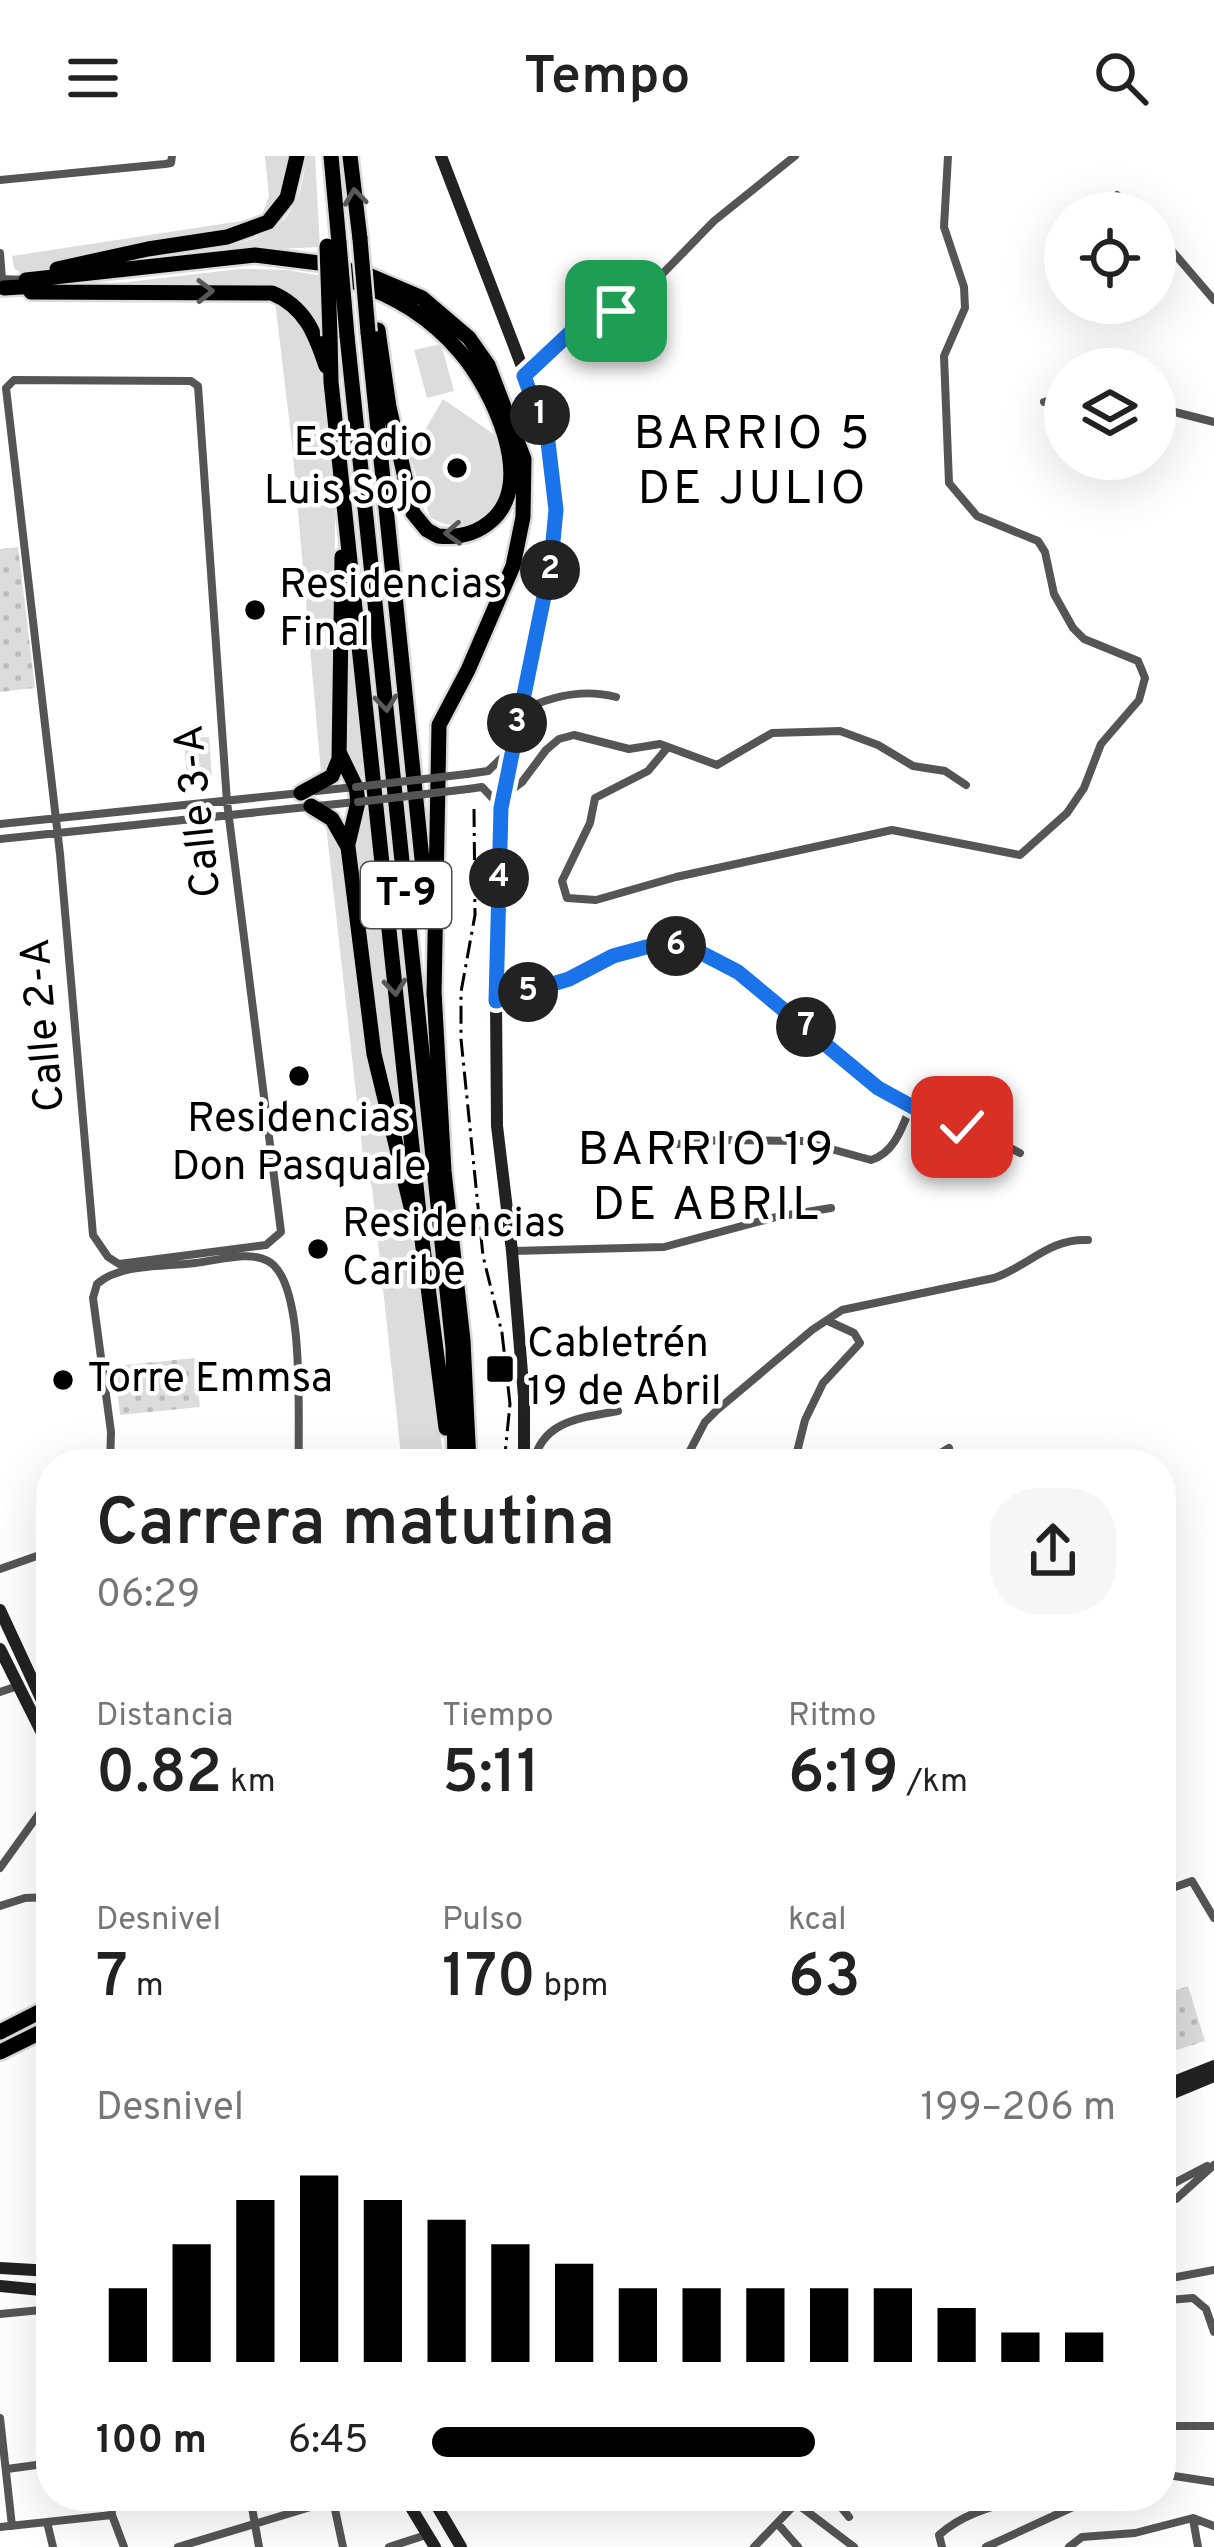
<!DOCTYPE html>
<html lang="es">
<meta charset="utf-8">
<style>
body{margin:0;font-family:Overpass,sans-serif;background:#f6f6f6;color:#222;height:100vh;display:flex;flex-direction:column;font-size:45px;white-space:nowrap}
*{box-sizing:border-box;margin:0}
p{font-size:39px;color:#767676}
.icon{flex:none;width:66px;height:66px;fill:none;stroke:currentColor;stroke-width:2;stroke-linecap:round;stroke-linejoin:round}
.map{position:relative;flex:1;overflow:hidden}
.side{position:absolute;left:36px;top:1293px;width:1140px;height:1062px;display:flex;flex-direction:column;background:#fff;border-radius:48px;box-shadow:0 12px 48px #0002}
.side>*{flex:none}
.tools{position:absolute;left:1044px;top:36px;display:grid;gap:24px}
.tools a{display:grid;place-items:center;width:132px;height:132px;border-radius:50%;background:#fff;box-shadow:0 12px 48px #0002;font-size:60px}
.pin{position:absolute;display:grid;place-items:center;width:102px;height:102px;color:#fff;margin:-51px;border-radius:24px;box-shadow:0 6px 18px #0006}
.km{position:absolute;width:60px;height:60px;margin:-30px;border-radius:50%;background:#222;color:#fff;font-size:33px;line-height:60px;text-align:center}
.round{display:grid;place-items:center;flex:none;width:126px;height:126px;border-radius:48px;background:#f6f6f6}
.head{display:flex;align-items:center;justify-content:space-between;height:204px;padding:0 60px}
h1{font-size:66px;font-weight:600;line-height:90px}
.figures{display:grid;grid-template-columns:repeat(3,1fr);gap:18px;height:204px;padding:12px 60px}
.figures div{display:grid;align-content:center}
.figures b{font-size:60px;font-weight:600}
.figures small{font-size:33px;font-weight:400}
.figures p{font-size:33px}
.chart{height:336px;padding:24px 60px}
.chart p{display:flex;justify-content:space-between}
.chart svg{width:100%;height:216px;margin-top:12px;stroke:#000;stroke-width:6}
ul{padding:0 60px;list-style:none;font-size:39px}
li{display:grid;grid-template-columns:192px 144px 1fr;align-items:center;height:90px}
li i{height:30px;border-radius:15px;background:#000}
header{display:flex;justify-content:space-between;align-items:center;height:156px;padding:0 60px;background:#fff;font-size:54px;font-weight:600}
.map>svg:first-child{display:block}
.grass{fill:#dcdcdc}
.park{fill:url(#park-dots)}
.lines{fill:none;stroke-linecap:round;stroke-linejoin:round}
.highway-casing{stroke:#dbdbdb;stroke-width:20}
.street{stroke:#555;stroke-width:8}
.secondary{stroke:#222;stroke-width:12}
.highway{stroke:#000;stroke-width:15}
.tram{stroke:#000;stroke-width:3}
.rail{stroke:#000;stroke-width:3;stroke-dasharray:18 6 3 6;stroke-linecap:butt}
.highway-bridge-casing{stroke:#dbdbdb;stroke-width:20;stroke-linecap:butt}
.street-bridge{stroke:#555;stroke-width:8}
.highway-bridge{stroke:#000;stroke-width:15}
.oneway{stroke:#595959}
.route-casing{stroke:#fff;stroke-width:24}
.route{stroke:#1a73e8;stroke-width:15}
.poi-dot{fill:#000;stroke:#fff;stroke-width:4.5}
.labels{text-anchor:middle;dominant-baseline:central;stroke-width:9;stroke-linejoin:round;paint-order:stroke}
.shield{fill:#fff;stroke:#4c4c4c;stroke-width:3}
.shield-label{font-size:39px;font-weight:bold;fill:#000}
.poi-label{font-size:42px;fill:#000;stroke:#fff;text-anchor:start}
.street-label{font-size:42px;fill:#000;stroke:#fff}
.quarter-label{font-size:48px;letter-spacing:3px;fill:#000;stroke:#fff}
</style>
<header><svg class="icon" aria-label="menu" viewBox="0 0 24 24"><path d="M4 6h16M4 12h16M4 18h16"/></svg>Tempo<svg class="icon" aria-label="search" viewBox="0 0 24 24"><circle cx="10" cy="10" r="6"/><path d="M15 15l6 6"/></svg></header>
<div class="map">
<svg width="1214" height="2391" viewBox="0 0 1214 2391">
<defs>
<pattern id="park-dots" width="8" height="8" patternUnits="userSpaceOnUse" patternTransform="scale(3)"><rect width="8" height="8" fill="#dcdcdc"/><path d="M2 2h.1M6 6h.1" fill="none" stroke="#bbb" stroke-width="1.8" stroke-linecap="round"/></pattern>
</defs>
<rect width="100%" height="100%" fill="#fff"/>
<path class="grass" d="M265,0h27l-2,23 -23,38 -26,12 -132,24 -79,19 -9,1 -7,-5 -2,-12 249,-38 8,-22z
M306,0h9l5,91 -124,6c66,-13 104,-20 110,-97z
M239,113l49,1 33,6 4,59 -23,-30 -18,-12 -207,-5z
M269,139l25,15 25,51 16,156 -2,249 -4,7 -24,11 16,-12 -29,-328 -17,-143h-185l5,-3z
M441,188l13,47 -27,7 -13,-48z
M443,243l52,36c3,16 8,33 6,48 -5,36 -41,54 -71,34l-20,-61z
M355,487l14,132 -13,2 -9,-19 -1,-113z
M209,581l3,43 -25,1 -3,-42z
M368,654l41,354 -4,1 -34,-150 -17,-168 9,-35z
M317,660l10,3 14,23 21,170 59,265 23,187h-42l-30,-277 -8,-22 -38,-340 -19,-8z"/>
<path class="park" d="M18,391l17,141 -35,4v-143z
M195,1202l5,49 -80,8 -5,-49z
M1188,1830l17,55 -44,14v-60z"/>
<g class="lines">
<g class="highway-casing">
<path id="highway" d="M331,0l8,87
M350,0l10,83
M57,113l91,-20 79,-12 41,-15 19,-24 10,-42
M26,124l229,-25 64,8 49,12 54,23 47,40 19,27 36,94 -1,58 -10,49 -45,104 -29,55 -5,271
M352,125c44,16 77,35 108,71 32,37 77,130 31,169 -15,13 -34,17 -53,15l-11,-6 -14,-17 -24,-106 -11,-77
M4,132l33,-2
M31,136l241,1c33,14 43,40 54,73
M368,176l59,576
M330,180l1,46 90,850 25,196
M347,180l106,1012 2,116
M340,598l16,33 2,15 -10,42
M301,637l31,-17 7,-17 3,-202
M311,650l21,13 16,28 26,207 37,153
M434,835l10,180 19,169 6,124
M0,1876l51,-26
M0,1896l51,-25"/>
</g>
<path class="street" d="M0,24l165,-16 6,-1 1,-7
M1117,39l22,18
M1155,75l59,69
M0,97l2,26
M0,123l26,1
M524,219l35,-34 27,-19 49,-20 79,-81 81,-65
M14,224l177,1 7,5 29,416 54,430 -15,13 -147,19 -11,-7 -15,-22 -33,-381 -54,-466z
M1044,246l21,-6
M1155,251l59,15
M521,555c30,-15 61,-23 95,-14
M668,591l-20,24 -53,27 -5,25 -28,58 5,17 29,2 80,-23 216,-47 128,25 47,-42 17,-25 17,-44 38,-44 6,-22 -7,-17 -54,-22 -11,-11 -19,-34 -9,-42 -7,-11 -61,-25 -28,-33 -5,-127 21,-48 -1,-21 -20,-60 4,-71
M467,618l21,-3 23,-22
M468,633l14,-2 18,19
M316,635l39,-4
M506,638l16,-12 24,-32 13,-11 15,-4 55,14 31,-5 57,21 55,-32 68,-2 38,14 35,21 32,5 21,14
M0,668l301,-31
M0,683l356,-37
M498,844l71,-21 44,-24 33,-8 42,-1 50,26 140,116 77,42 13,-4 52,27
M667,989l52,-5 83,1 69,19c23,-7 31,-32 39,-52
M513,1095l151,-4 112,-30 55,-9
M110,1308l1,-32 -18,-134 4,-14c24,-21 68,-17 98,-21 21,-2 54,-13 73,-2 39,21 29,161 31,203
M533,1308c9,-44 48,-46 85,-53
M683,1308l22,-42 12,-12 95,-80 30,-20 152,-32c35,-12 55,-40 94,-38
M794,1308l11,-44 18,-37 37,-40 -6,-10 -26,-12
M923,1308l26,-16
M0,1413l51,-18
M0,1536l18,-6
M51,1672l-10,27 2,15 8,1
M0,1712l51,-71
M1164,1735l28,-10 22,37
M0,1750l25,-8 26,-1
M1161,2034l46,-24
M1161,2047l15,-4 38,-34
M1161,2124l53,-10
M1161,2150l7,-6 25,-2 13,11 8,23
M0,2158l51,-5
M0,2262l12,108
M1161,2270h53
M7,2313l44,-6
M1161,2318l53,8
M111,2340l1,19 12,32
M250,2340l9,51
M832,2340l17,21
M945,2341l3,-1
M333,2344l10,47
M796,2347l58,44
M1193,2363l5,28
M47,2366l6,25
M777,2367l21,24
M0,2371l112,-12
M178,2391l169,-51
M389,2391l37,-12
M754,2391l49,-51
M942,2391l-3,-12c25,-23 59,-30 91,-39
M986,2391l111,-51
M1069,2391l13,-10 53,-4 58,-15 21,8"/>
<path class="secondary" d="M441,0l95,247 12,39 8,68 -5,53 -50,245 -5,193 1,125 15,125 12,146v67
M0,1454l51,110
M0,1493l51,102
M1161,1931l53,-21
M1161,1942l53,-22
M0,2112l51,3
M0,2130l51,5
M404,2340l31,51
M431,2340l30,51"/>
<use href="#highway" class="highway"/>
<path class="tram" d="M502,1177l8,71"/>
<path class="rail" d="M474,653l1,106 -14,77v47l22,217 19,77
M504,1308l6,-60"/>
<g class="highway-bridge-casing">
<path id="highway-bridge" d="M360,83l8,93
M339,87l8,93
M327,90l3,90"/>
</g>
<path class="street-bridge" d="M356,631l111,-13
M358,646l110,-13"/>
<use href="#highway-bridge" class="highway-bridge"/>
</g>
<defs><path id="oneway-chevron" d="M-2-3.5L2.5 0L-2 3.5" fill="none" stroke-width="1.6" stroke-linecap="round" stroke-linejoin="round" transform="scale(3)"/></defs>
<g class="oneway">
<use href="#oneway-chevron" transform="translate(355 41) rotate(-97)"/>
<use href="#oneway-chevron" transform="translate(205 135) rotate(-1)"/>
<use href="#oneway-chevron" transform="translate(453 377) rotate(177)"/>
<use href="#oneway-chevron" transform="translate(386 547) rotate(84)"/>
<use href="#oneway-chevron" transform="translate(395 831) rotate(84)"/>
</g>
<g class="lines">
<g class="route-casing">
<path id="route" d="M616,155l-44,20 -48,45 24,66 8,68 -5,52 -50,246 -5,193 73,-22 44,-23 33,-9 42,-1 50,26 140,116 77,42 7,-3"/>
</g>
<use href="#route" class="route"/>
</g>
<g class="poi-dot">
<circle cx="457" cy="312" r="12"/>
<circle cx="255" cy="454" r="12"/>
<circle cx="299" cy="920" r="12"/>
<circle cx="318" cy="1093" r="12"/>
<rect x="485" y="1198" width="30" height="30" rx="6"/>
<circle cx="63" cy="1224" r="12"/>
</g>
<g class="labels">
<rect class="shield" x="361" y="706" width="90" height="66" rx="9"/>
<g class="shield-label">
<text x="406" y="739">T-9</text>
</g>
<g class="poi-label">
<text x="433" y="288" text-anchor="end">Estadio<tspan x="433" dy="48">Luis Sojo</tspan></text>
<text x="279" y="430">Residencias<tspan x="279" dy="48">Final</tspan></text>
<text x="299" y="964" text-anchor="middle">Residencias<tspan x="299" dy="48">Don Pasquale</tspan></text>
<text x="342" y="1069">Residencias<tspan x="342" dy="48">Caribe</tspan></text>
<text x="527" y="1189">Cabletrén<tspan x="527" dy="48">19 de Abril</tspan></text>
<text x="87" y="1224">Torre Emmsa</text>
</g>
<g class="street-label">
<text transform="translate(200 655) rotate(-96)">Calle 3-A</text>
<text transform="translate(45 869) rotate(-95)">Calle 2-A</text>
</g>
<g class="quarter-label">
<text x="753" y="280">BARRIO 5<tspan x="753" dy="55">DE JULIO</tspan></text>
<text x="707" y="996">BARRIO 19<tspan x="707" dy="55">DE ABRIL</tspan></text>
</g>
</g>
</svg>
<div class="tools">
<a><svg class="icon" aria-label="locate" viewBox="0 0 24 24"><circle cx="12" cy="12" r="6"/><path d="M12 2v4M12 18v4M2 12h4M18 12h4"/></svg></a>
<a><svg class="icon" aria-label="layers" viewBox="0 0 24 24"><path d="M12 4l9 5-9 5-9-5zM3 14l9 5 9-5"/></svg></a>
</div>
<div class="pin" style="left:616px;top:155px;background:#1e9e55"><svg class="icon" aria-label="arrive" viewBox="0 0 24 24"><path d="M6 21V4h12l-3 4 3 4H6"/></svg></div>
<div class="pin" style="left:962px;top:971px;background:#d93025"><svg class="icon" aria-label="check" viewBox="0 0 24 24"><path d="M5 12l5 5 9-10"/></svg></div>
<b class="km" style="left:540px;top:259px">1</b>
<b class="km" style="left:550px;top:414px">2</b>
<b class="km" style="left:517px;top:567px">3</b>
<b class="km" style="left:499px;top:722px">4</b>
<b class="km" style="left:528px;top:836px">5</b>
<b class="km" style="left:676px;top:790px">6</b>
<b class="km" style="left:806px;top:871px">7</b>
<section class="side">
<div class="head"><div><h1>Carrera matutina</h1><p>06:29</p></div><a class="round"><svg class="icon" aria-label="share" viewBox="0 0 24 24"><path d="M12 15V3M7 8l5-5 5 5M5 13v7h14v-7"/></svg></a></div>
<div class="figures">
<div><p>Distancia</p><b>0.82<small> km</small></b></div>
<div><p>Tiempo</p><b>5:11</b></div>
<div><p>Ritmo</p><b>6:19<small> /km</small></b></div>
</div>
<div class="figures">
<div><p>Desnivel</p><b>7<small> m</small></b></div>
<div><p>Pulso</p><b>170<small> bpm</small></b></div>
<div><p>kcal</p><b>63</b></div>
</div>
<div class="chart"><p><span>Desnivel</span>199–206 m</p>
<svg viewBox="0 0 160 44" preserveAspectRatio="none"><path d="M5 44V29M15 44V20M25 44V11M35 44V6M45 44V11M55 44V15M65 44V20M75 44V24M85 44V29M95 44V29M105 44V29M115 44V29M125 44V29M135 44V33M145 44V38M155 44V38"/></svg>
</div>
<ul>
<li><b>100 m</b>6:45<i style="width:56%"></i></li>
</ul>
</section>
</div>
